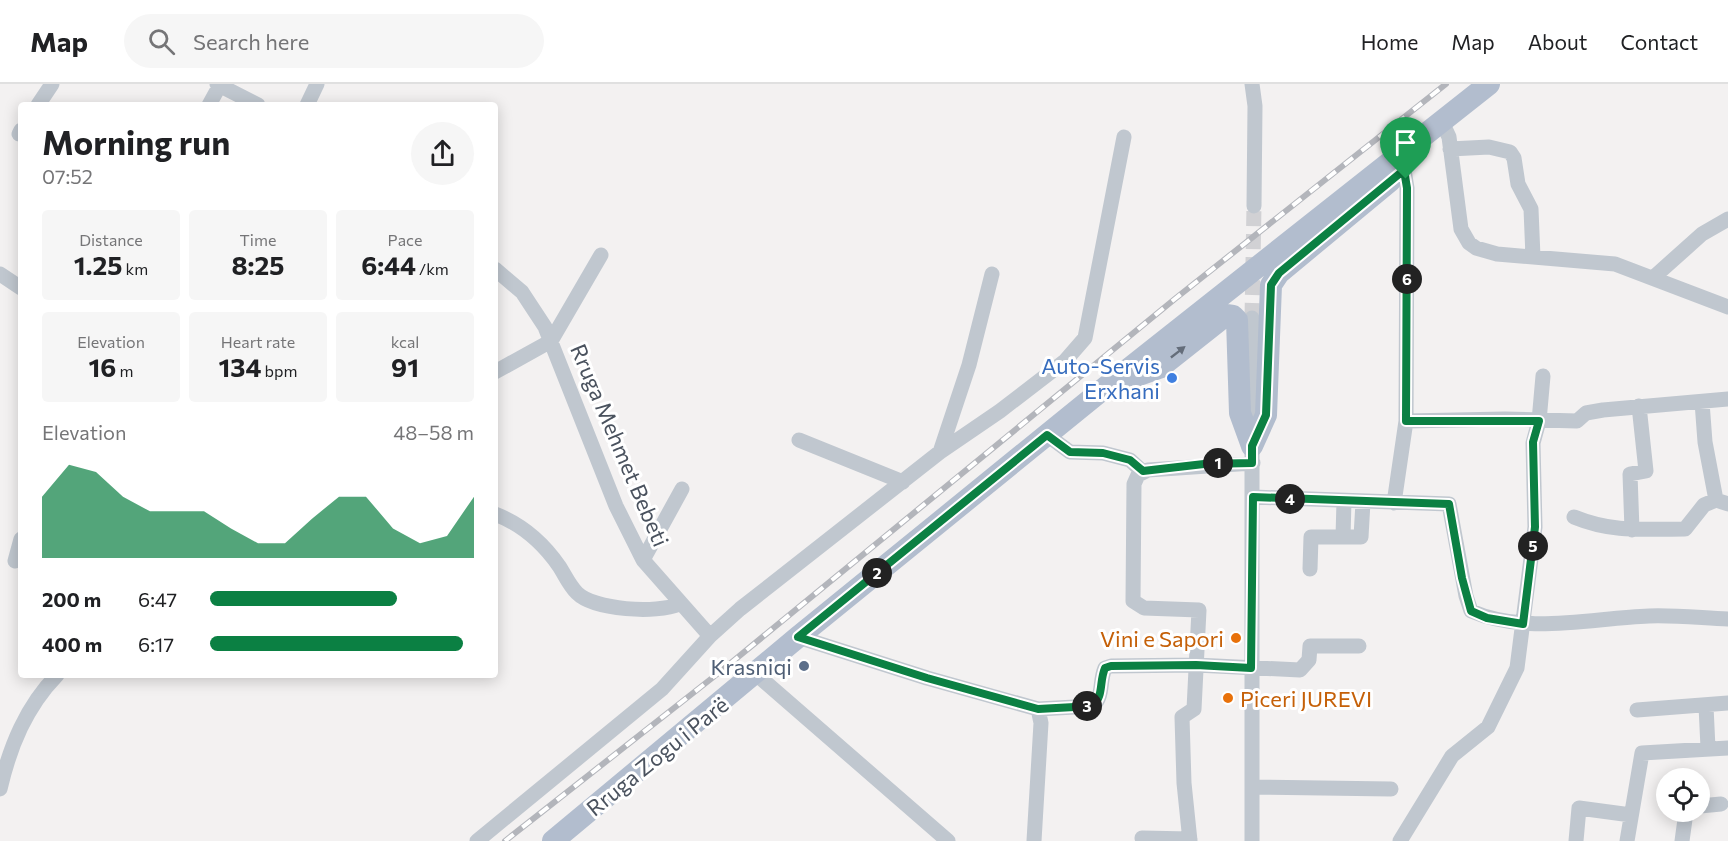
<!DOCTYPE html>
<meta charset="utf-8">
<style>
body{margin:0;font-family:Commissioner,sans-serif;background:#f6f6f6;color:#202124;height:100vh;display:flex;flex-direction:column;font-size:22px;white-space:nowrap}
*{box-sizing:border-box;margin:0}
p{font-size:20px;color:#757577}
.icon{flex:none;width:33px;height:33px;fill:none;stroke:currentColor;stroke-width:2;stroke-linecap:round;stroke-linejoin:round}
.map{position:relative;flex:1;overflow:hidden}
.drawer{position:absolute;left:18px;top:18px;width:480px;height:576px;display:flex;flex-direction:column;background:#fff;border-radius:6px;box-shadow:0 3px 15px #0003}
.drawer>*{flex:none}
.buttons{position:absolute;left:1656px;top:684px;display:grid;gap:12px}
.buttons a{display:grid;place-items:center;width:54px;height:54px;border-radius:50%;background:#fff;box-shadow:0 3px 15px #0003;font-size:30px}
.pin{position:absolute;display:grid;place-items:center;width:51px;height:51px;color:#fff;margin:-62px -26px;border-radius:50% 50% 50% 0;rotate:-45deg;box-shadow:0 0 6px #0007}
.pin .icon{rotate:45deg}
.km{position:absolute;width:30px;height:30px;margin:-15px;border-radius:50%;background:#222;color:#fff;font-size:16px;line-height:30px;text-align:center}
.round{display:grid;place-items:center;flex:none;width:63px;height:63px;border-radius:32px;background:#f6f6f6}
.overview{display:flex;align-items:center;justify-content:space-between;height:102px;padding:0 24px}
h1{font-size:33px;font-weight:700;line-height:45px}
.stats{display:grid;grid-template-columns:repeat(3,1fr);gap:9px;height:102px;padding:6px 24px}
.stats div{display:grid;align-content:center;border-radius:6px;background:#f6f6f6;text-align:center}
.stats b{font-size:26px;font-weight:700}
.stats small{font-size:16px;font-weight:400}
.stats p{font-size:16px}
.chart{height:168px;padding:12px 24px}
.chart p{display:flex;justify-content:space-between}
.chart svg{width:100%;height:108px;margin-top:6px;fill:#0b8043;opacity:.7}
ul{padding:0 24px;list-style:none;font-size:20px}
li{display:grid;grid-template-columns:96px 72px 1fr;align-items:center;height:45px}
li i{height:15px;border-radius:8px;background:#0b8043}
header{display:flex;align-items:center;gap:36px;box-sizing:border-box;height:84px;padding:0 30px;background:#fff;border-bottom:2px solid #e0e0e0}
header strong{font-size:28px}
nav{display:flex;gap:33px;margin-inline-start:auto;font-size:21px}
.search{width:420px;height:54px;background:#f6f6f6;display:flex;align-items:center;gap:15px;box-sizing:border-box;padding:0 21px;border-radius:33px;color:#757577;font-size:22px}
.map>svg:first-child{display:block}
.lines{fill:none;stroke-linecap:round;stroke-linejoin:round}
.minor-tunnel{stroke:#d1d1d4;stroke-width:15;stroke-dasharray:15 8;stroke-linecap:butt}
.minor{stroke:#c0c7cf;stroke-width:15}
.primary{stroke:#b2bdce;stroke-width:22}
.rail-casing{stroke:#b3b5bb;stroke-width:6}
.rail{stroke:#fff;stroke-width:4;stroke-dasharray:11;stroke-linecap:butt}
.oneway{fill:#646d7a}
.route-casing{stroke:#fff;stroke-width:12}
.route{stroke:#0b8043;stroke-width:8}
.shop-dot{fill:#3f7fe0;stroke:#fff;stroke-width:2}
.food-dot{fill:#e8710a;stroke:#fff;stroke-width:2}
.service-dot{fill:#5c6f8a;stroke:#fff;stroke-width:2}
.labels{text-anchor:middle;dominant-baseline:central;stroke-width:6;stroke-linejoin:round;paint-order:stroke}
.shop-label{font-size:22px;fill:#366cbe;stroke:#fff;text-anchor:end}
.street-label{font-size:22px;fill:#4a525e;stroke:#fff}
.food-label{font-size:22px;fill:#c56008;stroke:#fff;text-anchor:end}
.service-label{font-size:22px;fill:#4e5e75;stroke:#fff;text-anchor:end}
</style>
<header>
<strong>Map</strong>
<div class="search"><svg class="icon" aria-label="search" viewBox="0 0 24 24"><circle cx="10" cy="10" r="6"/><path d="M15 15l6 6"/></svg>Search here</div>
<nav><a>Home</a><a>Map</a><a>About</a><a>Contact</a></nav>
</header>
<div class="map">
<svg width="1728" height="757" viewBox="0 0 1728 757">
<rect width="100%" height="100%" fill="#f3f1f1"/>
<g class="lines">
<path class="minor-tunnel" d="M1252,234l2,-112"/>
<path class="minor" d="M217,0l41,21
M1252,0l3,22 -1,100
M38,21l14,-21
M209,21l11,-20
M307,21l10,-21
M1442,38l7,15 12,92 8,14 7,5 21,6 118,10 113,43
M19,50l2,-4
M1450,65l39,-2 21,5 4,6 4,26 13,25 2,48
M495,185l27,23 23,35 71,179 27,54 67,76
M0,190l21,14
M1654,193l48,-43 26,-15
M495,288l56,-31 50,-86
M1702,318l3,40 11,58 12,4
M1406,337l99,-2 72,2 9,-8 17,-3 125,-11
M1047,351l23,17 33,1 27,7 13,12
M799,356l104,42
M940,368l29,-87 23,-91
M1253,413l196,7 17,92 5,15c55,24 120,7 178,5 26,-1 53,2 79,3
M1394,419l12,-82 1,-233 -3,-18
M495,430c26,10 48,29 64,52 6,9 10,19 18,27 17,17 80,21 102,11
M1574,433c39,16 70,12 111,12l19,-24 12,-5
M1632,446l-2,-56 16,-3 -7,-65
M1343,453l1,-36
M643,476l39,-71
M15,477l6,-22
M1310,485l1,-32h50l2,-35
M798,553l129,41 111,31 3,14 -7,118
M756,590l192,167
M1706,622l2,42
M1038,625l55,-3c11,-11 6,-24 12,-38l6,-2 85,-1 104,5 9,-10 1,-14h49
M1637,626l91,-7
M1252,703l139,2
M0,705c10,-43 26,-82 57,-114
M1700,722l21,-2
M1142,754l48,1
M477,757l185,-152 48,-53 30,-27 200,-157 60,-41 65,-50 20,-23 39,-201
M1190,757l-6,-58 -2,-66 12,-8 5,-99 -55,-2 -11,-7 1,-117 4,-9 10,-5 105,-7
M1252,757v-523
M1400,757l52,-85 36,-29 29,-59 18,-141 -2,-84 6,-22 4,-45
M1576,757l3,-33 52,7
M1627,757l15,-88 86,-5
M1682,757l4,-29"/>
<path class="primary" d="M1125,296l34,-12 67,-53 7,1 4,4 3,93 12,33
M1252,362l14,-31 5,-130 8,-12 111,-92
M553,757l245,-204 309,-251 382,-302"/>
<g class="rail-casing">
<path id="rail" d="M505,757l216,-170 455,-373 270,-214"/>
</g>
<use href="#rail" class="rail"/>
</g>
<defs><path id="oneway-solid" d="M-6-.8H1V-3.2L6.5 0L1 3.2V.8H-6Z" transform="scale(1.5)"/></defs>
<use class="oneway" href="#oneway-solid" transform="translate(1178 268) rotate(-38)"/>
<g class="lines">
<g class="route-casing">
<path id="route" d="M1404,86l3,18 -1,233h133l-6,21 2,85 -12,97 -36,-6 -16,-7 -9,-33 -13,-74 -196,-7 -2,171 -55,-3 -85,1 -6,2c-6,14 -1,27 -12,38l-55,3 -111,-31 -129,-41 249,-202 23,17 33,1 27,7 13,11 61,-7 48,-1v-17l14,-31 5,-130 8,-12z"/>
</g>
<use href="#route" class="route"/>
</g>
<circle class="shop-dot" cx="1172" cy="294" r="6"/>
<g class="food-dot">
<circle cx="1236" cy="554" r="6"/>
<circle cx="1228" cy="614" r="6"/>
</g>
<circle class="service-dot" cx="804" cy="582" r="6"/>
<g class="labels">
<g class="shop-label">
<text x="1160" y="281">Auto-Servis<tspan x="1160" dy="25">Erxhani</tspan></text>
</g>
<g class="street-label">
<text transform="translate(620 361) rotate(67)">Rruga Mehmet Bebeti</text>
<text transform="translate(657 672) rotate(-39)">Rruga Zogu i Parë</text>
</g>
<g class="food-label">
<text x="1224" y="554">Vini e Sapori</text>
<text x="1240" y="614" text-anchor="start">Piceri JUREVI</text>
</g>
<g class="service-label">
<text x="792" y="582">Krasniqi</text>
</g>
</g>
</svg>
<div class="buttons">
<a><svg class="icon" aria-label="locate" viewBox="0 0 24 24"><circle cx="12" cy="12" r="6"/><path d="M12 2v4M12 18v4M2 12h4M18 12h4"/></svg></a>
</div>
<div class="pin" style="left:1406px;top:95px;background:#1e9e55"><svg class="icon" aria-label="arrive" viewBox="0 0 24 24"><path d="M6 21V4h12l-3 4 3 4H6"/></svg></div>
<b class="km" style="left:1218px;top:379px">1</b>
<b class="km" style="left:877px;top:489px">2</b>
<b class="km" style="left:1087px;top:622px">3</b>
<b class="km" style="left:1290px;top:415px">4</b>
<b class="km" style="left:1533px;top:462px">5</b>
<b class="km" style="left:1407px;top:195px">6</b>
<section class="drawer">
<div class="overview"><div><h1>Morning run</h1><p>07:52</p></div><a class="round"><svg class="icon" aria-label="share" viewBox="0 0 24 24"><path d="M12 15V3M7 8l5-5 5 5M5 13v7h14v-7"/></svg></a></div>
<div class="stats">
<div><p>Distance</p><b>1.25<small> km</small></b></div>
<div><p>Time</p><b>8:25</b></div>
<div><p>Pace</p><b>6:44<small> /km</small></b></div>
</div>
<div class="stats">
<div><p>Elevation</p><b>16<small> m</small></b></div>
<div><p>Heart rate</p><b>134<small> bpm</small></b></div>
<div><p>kcal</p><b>91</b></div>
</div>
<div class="chart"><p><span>Elevation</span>48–58 m</p>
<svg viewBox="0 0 160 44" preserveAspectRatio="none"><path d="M0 44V19L10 6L20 9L30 19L40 25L50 25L60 25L70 32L80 38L90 38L100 28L110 19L120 19L130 32L140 38L150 35L160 19V44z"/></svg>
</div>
<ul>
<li><b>200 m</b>6:47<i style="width:71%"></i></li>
<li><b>400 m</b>6:17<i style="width:96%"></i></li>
</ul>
</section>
</div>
